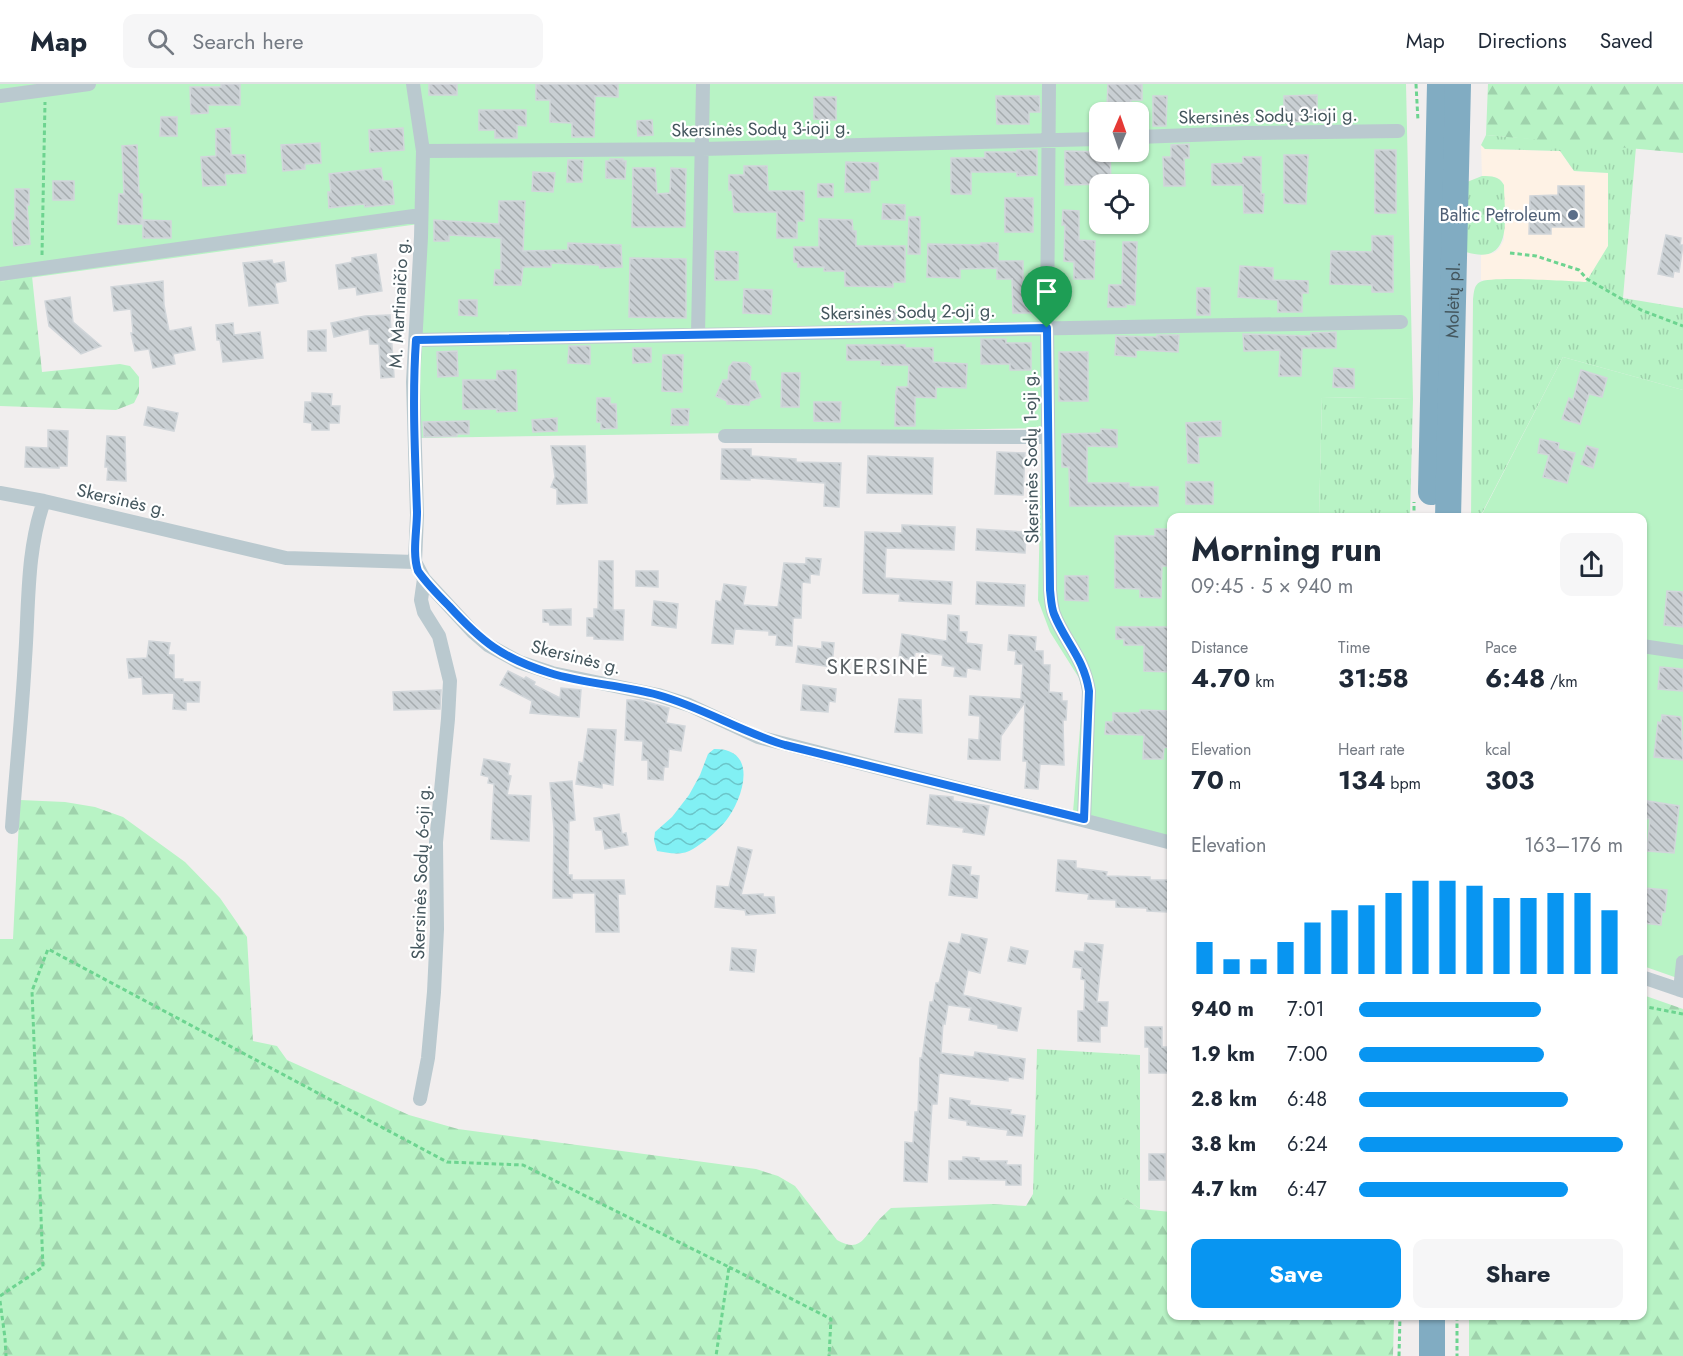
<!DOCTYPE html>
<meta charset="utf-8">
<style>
body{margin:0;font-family:Jost,sans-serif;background:#f6f6f7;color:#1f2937;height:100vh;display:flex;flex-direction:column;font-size:22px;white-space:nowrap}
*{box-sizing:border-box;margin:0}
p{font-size:20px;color:#747a83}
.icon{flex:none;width:33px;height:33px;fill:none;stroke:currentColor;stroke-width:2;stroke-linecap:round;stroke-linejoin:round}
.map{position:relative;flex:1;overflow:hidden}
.details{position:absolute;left:1167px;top:429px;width:480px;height:807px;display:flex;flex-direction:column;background:#fff;border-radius:12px;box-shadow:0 2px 4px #0004}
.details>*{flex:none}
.needle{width:39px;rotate:2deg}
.controls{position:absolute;left:1089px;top:18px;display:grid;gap:12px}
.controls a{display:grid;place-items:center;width:60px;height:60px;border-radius:12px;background:#fff;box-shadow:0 2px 4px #0004;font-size:30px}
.pin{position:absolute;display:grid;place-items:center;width:51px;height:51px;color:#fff;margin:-62px -26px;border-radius:50% 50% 50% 0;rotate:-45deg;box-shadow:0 0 6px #0007}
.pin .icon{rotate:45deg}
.round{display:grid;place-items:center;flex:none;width:63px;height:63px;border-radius:12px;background:#f6f6f7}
.summary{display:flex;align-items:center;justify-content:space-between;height:102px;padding:0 24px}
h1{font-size:33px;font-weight:700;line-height:45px}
.metrics{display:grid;grid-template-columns:repeat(3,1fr);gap:9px;height:102px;padding:6px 24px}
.metrics div{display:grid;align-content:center}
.metrics b{font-size:26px;font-weight:700}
.metrics small{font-size:16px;font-weight:400}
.metrics p{font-size:16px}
.chart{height:168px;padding:12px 24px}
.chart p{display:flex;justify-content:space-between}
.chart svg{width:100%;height:108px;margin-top:6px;stroke:#0895f1;stroke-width:6}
.action{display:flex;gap:12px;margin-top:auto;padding:12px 24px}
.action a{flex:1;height:69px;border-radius:12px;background:#0895f1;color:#fff;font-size:24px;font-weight:700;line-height:69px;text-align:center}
.action a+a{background:#f6f6f7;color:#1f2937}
ul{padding:0 24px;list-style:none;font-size:20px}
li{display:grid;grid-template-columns:96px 72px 1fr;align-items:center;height:45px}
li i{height:15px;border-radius:8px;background:#0895f1}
header{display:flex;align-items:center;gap:36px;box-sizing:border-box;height:84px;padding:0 30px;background:#fff;border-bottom:2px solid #e0e1e3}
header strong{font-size:28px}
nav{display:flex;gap:33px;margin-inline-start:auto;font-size:21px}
.search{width:420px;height:54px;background:#f6f6f7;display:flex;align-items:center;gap:15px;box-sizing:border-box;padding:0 21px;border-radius:12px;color:#747a83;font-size:22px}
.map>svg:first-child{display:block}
.commercial{fill:#fef2e5}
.grass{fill:url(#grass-tufts)}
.forest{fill:url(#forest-firs)}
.garden{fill:#b8f3c5;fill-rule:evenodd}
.water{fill:url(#water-waves)}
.building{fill:url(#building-back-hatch);stroke:#d1d6da;stroke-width:1.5}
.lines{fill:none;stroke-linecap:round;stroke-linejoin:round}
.path{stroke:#6dd490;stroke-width:3;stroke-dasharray:4.5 3;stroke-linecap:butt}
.street{stroke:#bac9cf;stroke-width:14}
.highway{stroke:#81acc2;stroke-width:26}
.route-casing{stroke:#fff;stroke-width:12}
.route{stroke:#1a73e8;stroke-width:8}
.service-dot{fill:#5c6f8a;stroke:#fff;stroke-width:2}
.labels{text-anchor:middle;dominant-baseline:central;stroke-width:4.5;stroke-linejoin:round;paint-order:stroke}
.street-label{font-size:18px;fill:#44565d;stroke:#fff}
.service-label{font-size:18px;fill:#4e5e75;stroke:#fff;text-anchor:end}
.quarter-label{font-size:21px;letter-spacing:1.5px;fill:#5a6064;stroke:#fff}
</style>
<header>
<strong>Map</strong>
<div class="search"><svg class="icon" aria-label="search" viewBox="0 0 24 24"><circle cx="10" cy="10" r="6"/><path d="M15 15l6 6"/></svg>Search here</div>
<nav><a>Map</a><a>Directions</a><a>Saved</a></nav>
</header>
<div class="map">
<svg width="1683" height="1272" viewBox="0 0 1683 1272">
<defs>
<pattern id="grass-tufts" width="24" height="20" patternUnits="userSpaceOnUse" patternTransform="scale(1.5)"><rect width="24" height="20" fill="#b8f3c5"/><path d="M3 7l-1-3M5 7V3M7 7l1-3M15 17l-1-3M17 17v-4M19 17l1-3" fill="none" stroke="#9fd2ac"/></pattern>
<pattern id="forest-firs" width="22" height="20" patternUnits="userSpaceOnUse" patternTransform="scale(1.5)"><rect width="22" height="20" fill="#b8f3c5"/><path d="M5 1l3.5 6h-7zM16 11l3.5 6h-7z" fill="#9fd2ac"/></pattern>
<pattern id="water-waves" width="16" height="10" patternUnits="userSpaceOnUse" patternTransform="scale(1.5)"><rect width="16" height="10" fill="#81f0f4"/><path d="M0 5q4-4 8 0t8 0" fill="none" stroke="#6bc5c9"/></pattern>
<pattern id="building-back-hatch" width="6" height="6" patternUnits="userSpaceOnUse" patternTransform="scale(1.5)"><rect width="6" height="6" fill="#c9cfd3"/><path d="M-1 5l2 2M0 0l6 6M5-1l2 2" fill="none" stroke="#a5abae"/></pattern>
</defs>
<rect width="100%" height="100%" fill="#f1eeee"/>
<path class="commercial" d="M1481,61l4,4 75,2 14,20 34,2v74l-22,35 -105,-2v-25l13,-2 5,-4 5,-9v-54l-3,-6 -6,-3 -13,-1z"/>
<path class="grass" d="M1486,51l150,12 -13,151 60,10v82l-120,-33 -83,160 -9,1 2,-219c1,-7 1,-14 7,-17 10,-6 89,-1 106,0l22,-36v-73l-34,-2 -14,-20 -75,-2 -4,-4z
M1482,92c10,0 17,0 22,9 0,31 11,82 -38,67l1,-70z
M1322,313l91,2 -3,118 -91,1z
M1037,965l103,6v154l-14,-10 -93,-5z"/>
<path class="forest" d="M1488,0h195v69l-197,-18z
M32,192l10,96 78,-8 10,2 9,11v16l-5,10 -18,7 -116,-4v-124z
M20,716l45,2 30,5 28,10 62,45 35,36 27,39 6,104 24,5 10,14 122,55 49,14 298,40 22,7 17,10 42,54c23,13 27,-2 39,-17 5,-6 10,-10 15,-15l101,-4 34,2 7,-12 32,-4 61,9 14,10 31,3 1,104h222l-1,40h-1393v-417h13z
M1643,911l40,14v347h-214v-40h173z"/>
<path class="garden" d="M0,0h1406l7,315 -91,-2 -3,120 -147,1 -1,319 -98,-25 10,-119 -4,-15 -29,-46 -12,-32 4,-172 -624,10v-62l8,-153 -426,59zM1100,28h38v40h-38zM1100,100h38v40h-38z
M1563,273l120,33v590l-40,-14 -1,-448h-162z"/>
<path class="water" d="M714,665c46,-1 29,51 11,73 -8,9 -22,21 -32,27 -10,7 -25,4 -36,2l-3,-11 1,-8 17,-15 17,-22 11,-20 8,-21z"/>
<path class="building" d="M221,0h19v21h-32v8l-17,1 -1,-27h31z
M429,0h28v11h-28z
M536,0h82v13l-23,-1 -1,41h-22v-14l-22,-1v-22h-14z
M1108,0h34v16h-11l-1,7 -23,-1z
M1317,11v15l16,-1 1,12 -50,1v-26z
M996,12h43l1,16h-11v12h-32z
M1153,12h14l-1,30h-13z
M814,13h22v23l-22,-1z
M479,26h47v16l-9,-1v13h-22v-8h-16z
M161,33h16v19h-17z
M652,36l1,15 -15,1 -1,-15z
M230,44l1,27h14l1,18 -21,1 1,11 -23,1 -2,-29 15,-1v-27z
M403,44l1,22 -34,2 -1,-22z
M320,59l1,20 -16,1v5l-22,2 -2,-26z
M1189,60v14h-5l1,28h-21l-1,-29h8v-12z
M137,61l2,49h3v30h-24l1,-30h5l-2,-48z
M1017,66h20v25l-20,1v-4h-46v22h-20v-36h34v-6h32z
M1375,66h21v63h-21z
M1065,67l45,1 1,32 -46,1z
M1284,71h24l-2,49 -22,-1z
M1243,73h18v37h3l-1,19h-19l-1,-28h-31v-21l31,-1z
M610,75h13v2h3l-1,18 -19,-1v-17h4z
M568,76h15l-1,22h-15z
M846,78l32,1v17h-8v12h-25z
M744,82h23l1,25h36v30h-7v17h-20v-26h-43l-2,-22h-3v-15h15z
M381,84l2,13h9l2,23 -29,3 -1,-3 -35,4 -1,-16h3l-2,-18z
M633,84h22l2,26 13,-1 1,-25 15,1 -1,58h-53z
M533,88l22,1 -2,19 -21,-1z
M53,97h21v19h-21z
M818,100h15v13h-15z
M1558,102h26v41h-33v7h-22l1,-38 28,-1z
M15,105h14v16h-2l3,39 -16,2 -2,-25 3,-1z
M1005,114h28v34h-28z
M499,117h26l-2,50 45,-1v-7l53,2 1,22 -22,1 -1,-3 -48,-2v4h-28l-2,18h-27l1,-15h6v-32l-52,-3v6h-15v-21l65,4z
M883,120l22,1v15l-23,-1z
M1063,126l16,1v29l16,1 -1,38h-20v-17l-10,-1 1,-36h-3z
M909,133h11v37h-12z
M819,135l33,1 1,11h3v15h49v36h-12v5l-48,-1v-15h-21v-4h-26v-5h-4v-15h25z
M143,136l28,1v17h-28z
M1666,151l15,3 -1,7h3l-4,27 -5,-1 -1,6 -15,-3z
M1372,152h21v56h-21v-7l-42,-1 1,-33 41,1z
M1123,158h14l-2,63 -9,-1v3h-18l1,-22h13z
M981,159h17v18h25v29h3v5h7v18h-20l-1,-34h-15v-11l-37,1v9l-33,-1 1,-33 53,1z
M715,167l23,1v28h-23z
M376,170l6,37 -25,4 -1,-8 -17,2 -3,-24 16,-3v-4z
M630,174l56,1v59l-57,-1z
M272,176l1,4 11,-2 2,19 -11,2 3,20 -29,3 -6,-43z
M1240,182l33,2v12l35,1v12h-6v19h-24v-12l-40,-3z
M163,197l1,24 5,26 22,-4 4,23 -22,4 2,10 -22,4 -4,-19 -14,2 -4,-18h2l-2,-24 -17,2 -3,-24z
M1197,204h13v27h-13z
M744,205l28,1 -1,24 -28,-1z
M70,213l3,25 28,24 -20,8 -32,-28 -4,-25z
M459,216h18v16l-18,-1z
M847,225l48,1v11l-35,-1v2h-13z
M390,231l4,62 -13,1 -2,-34h-9l-1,-15 -35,8 -3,-14 34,-7z
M233,239l1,12 26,-3 3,26 -40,4 -3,-22h-3l-1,-15z
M326,246v21h-18v-20z
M1336,248v16h-34l-1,28h-22l1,-26 -36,1 -1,-17 68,2v-3z
M1157,251h22l-1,17 -42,-2v7l-21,-2 1,-19 41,1z
M981,255h25v4h25v27h-21v-6h-29z
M847,261h58v3h28v14l34,2 -1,24 -30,-1v11l-21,-1v29h-20l1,-35h1v-4h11l1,-22h-28v-5h-34z
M569,262h21v18l-22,-1z
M633,264h18v14l-18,1z
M457,267l1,25 -20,1 -1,-25z
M1059,268h29v49h-29z
M663,271h20l-1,37 -20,-1z
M733,278l14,1 4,4 -1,14h5l6,16 -11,4 -1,4 -22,-1v-3l-11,-5 7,-16h5l1,-13z
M1334,284l20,1v19l-21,-1z
M516,286l1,41 -20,1v-3h-34v-29h34v-9z
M1581,286l26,8 -5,19 -13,-3 -9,30 -18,-5 7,-21 4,2z
M782,289h18l-1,34h-18z
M312,309l20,1 -1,12h9l-1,17h-10v7h-17v-7l-8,-1 1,-20h7z
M597,314h13v6h6l1,24 -16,1v-7h-4z
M814,318h27l-1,20 -26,-1z
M148,323l30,6 -4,18 -30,-6z
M672,325h17l-1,16h-17z
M557,334v13l-24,1 -1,-12z
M469,337v13h-12v2l-33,1 -1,-15z
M1221,337v15l-23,1 1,26h-11l-2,-40z
M1101,345l16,1v17l-30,-1v37h42v4h29v19h-88l-1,-39h-7v-33l39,-1z
M48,346l20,1 -1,35h-8v2l-34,-1 1,-20 22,1z
M107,352l18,1 1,44 -19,-1 1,-13h-3z
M1540,355l19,4 -1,6 17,4 -8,30 -24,-6 6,-22 -11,-2z
M551,362h34l2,57 -30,1v-15l-6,-2 4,-10z
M1587,362l11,3 -5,19 -12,-4z
M722,365h29v7l45,3v3l45,1 -2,44 -15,-1 1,-23 -75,-5v2l-29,-1z
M997,368l28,1 -2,42 -28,-1z
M868,372l65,2 -1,36 -65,-1z
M1186,398h27v22h-27z
M902,441l53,2 -1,23 -68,-2 -1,30 67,4 -1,22 -52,-3 1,-7 -37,-1 2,-61 37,1z
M977,445l49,3 -1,21 -49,-3z
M1155,445h17v37h-10l-1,32 -21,-1v-8l-25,-1v-52h40z
M806,474l15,1 -2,16 -9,-1v9l-8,-1 -1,36h-8l-1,28 -16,-1 1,-10h-8v-4l-34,-2 -2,15 -21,-1 4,-42 5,1 3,-18 22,3 -3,18 35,2 6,-44 22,1z
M599,477h14v49h11l-1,30 -29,-1v-3h-7v-18h7v-9h4z
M636,487h22v16l-22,-1z
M1065,492h23v25l-23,-1z
M977,498l48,3 -1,21 -48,-2z
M1667,507l16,1v35l-19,-2z
M654,517l24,3 -2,24 -24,-3z
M571,525v16h-21l-1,-3h-6v-12z
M948,531l11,1v16h8l-1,11 16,2 -2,25 -13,-2 -1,9 -12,-1 1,-9 -13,-2 1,-10 -28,-3 -1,8 -15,-2 3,-24 45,7z
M1116,543h56l-1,45 -27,-1v-26h-20v-6h-8z
M1009,551l27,2 -1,14h8v14h7l-1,27 13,1v8h5l-1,19h-3l1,45 -24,-1 -2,25 -13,-1 2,-27h-4l2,-59 -24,34 -1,24 -32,-1 1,-20 10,1 1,-24 -11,-1 1,-19 51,3 2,-35h-8l1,-13 -8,-1z
M149,557l21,2 -2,12h6v24h9v3h17l-1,20h-13v8l-13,-1 1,-16 -31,1 -1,-17 -13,1 -2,-19 20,-1z
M822,558l12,1 -2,24 -36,-5 2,-16 24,3z
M1660,583l23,2v22l-25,-2z
M508,587l16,8 2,-2 9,5 -1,3 26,13 1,-10 20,2 -2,27 -49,-4 2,-12 -32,-16z
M803,601l33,4 -1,13 -6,-1 -1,11 -27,-2z
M441,606l-1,19 -46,1 -1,-18z
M899,615l22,1 1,33 -27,-1z
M627,616h13l29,8 -3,15 19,3 -4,25 -12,-2 -1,18h-4l-1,13 -15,-1v-19h-6l1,-19 -18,-1z
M1140,626l31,1 -1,37 -6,-1 -1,12h-20l1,-24 -39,-1 1,-12h7v-9h27z
M1662,631l19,2 2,43 -29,-3 4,-35 3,1z
M588,645l28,1 -3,55 -11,-2v5l-26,-4 3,-22 4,1z
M484,675l26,5 -2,11 3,1 -4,19 24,1 -2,45 -38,-2 3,-55 -6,-1 1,-6 -8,-2z
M572,697l3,39 -6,1 -1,54h4v5h52l1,14h-7l1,38h-23l-1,-39h-23v5h-19l1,-69 -4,-46z
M930,711l23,2v4l36,5 -5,29 -21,-3 1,-4 -37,-4z
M1642,716l37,6 -5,47 -27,-2 3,-32 -8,-1z
M619,730l3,20 4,-1 2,12 -23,4 -3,-19h-6l-2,-12z
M738,763l14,3 -11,45 22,-1v3h11l1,16 -29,2 -1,-5 -30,-3 2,-21 12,1z
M1058,776l18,1v7l31,4 -1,4 44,1v3h19l-1,32 -21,-1v-3l-31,-1v-7l-28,-1 1,-5 -33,-3z
M953,781l18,2 -1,8 9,1 -2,22 -28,-3z
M1644,804l23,2 -2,22h-3l-1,13 -19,-2z
M962,850l25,5 -7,34 -12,-3 -5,25 58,13 -4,23 -19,-3v-3l-29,-5 2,-12 -23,-3 -3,19 -2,-1 -2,30 33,4 1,-5 50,7 -2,20 -15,-2v4l-69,-8 -2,31h-5l-5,78 -23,-1 1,-39 8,1 2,-31h3l2,-54h2l8,-56h3l3,-19h3l10,-41 11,2z
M1085,859l18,2 -6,57h11l-1,24h-7v16l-22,-1v-30h6l1,-31 -4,-1 1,-11 -9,-1 2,-16 9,1z
M1011,863l17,4 -3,13 -17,-3z
M732,864l24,2 -2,22 -24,-2z
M1145,943h17v20h6v26h-19v-26h-4z
M950,1014l20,3 -1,4 42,5 -1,4 15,2 -3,20 -15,-1 1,-5 -41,-5v-4l-18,-3z
M1149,1070h16v26h-16z
M963,1073l16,1v3h28l-1,4h15v20h-15v-5l-57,-1v-18h14z"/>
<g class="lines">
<path class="path" d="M1416,0l2,37
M1510,169l26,3 43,14 8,9 54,31 42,16
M42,171l3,-153
M1414,434v-16
M1642,922l41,8
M729,1183l102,52 -2,37
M0,1212l43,-29 -11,-276 16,-42 399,213 76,3 206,102 -13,89
M0,1217l5,37 1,18
M1457,1232v40
M1399,1272l1,-40"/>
<path class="street" d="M413,0l10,67 -2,86 -8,145 4,133 -2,47 9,17 49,53 15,13 31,17 33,11 106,22 31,10 69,32 414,106
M1049,0l-2,244 3,262c1,8 1,16 4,24 11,28 30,44 35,77l-5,129
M0,12l89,-12
M1138,53l107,-4 153,-2
M423,67l279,-2 398,-10
M0,190l421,-59
M698,250l5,-250
M416,256l985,-18
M725,352l323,1
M0,409l44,8 242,57 129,4
M1642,562l41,6
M12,743c4,-56 10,-112 13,-168 4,-53 1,-107 19,-158
M1642,893l41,14
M1680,906l3,-28
M420,1015l8,-41 6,-66 3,-63 -1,-87 12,-123 2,-38 -11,-45 -15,-24 -3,-12 3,-21"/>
<g class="highway">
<path d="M1431,408l9,-408"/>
<path id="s1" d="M1448,434l10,-434"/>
<path d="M1432,1272v-40"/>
</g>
</g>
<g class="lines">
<g class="route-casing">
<path id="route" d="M1047,244l3,262c1,8 1,16 4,24 11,28 30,44 35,77l-5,128 -299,-74c-44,-13 -83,-38 -127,-50 -36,-10 -73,-11 -108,-22 -48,-15 -68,-31 -101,-67 -11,-11 -22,-22 -31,-35 -6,-18 -1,-40 -1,-59 -2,-58 -5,-115 -1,-172z"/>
</g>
<use href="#route" class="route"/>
</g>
<circle class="service-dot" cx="1573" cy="131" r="6"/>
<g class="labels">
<g class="street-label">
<text transform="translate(1268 32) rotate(-1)">Skersinės Sodų 3-ioji g.</text>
<text transform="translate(761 45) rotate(-1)">Skersinės Sodų 3-ioji g.</text>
<text stroke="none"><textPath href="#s1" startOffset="218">Molėtų pl.</textPath></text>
<text transform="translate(399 219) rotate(-87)">M. Martinaičio g.</text>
<text transform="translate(908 228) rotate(-1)">Skersinės Sodų 2-oji g.</text>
<text transform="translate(1031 373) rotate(-91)">Skersinės Sodų 1-oji g.</text>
<text transform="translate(122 416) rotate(13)">Skersinės g.</text>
<text transform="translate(576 573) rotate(14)">Skersinės g.</text>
<text transform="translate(421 788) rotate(-88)">Skersinės Sodų 6-oji g.</text>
</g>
<g class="service-label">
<text x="1561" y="131">Baltic Petroleum</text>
</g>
<g class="quarter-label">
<text x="878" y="583">SKERSINĖ</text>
</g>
</g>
</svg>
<div class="controls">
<a><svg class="needle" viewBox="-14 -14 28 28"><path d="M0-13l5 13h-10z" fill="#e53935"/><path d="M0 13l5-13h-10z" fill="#747a83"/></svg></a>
<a><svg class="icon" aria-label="locate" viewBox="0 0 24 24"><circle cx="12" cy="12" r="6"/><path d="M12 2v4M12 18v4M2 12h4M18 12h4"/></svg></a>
</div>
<div class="pin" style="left:1047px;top:244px;background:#1e9e55"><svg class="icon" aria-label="arrive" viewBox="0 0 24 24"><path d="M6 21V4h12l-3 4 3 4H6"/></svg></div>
<section class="details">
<div class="summary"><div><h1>Morning run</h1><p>09:45 · 5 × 940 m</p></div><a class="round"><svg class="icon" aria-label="share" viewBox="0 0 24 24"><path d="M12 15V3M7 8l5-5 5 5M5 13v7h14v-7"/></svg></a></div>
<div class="metrics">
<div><p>Distance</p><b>4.70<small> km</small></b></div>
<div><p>Time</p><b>31:58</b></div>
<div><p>Pace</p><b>6:48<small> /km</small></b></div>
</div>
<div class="metrics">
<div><p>Elevation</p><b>70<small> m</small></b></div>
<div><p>Heart rate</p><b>134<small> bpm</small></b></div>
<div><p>kcal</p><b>303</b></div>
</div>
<div class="chart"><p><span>Elevation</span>163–176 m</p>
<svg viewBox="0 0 160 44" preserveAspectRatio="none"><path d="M5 44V31M15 44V38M25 44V38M35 44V31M45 44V23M55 44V18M65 44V16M75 44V11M85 44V6M95 44V6M105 44V8M115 44V13M125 44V13M135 44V11M145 44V11M155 44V18"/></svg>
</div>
<ul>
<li><b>940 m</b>7:01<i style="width:69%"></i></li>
<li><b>1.9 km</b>7:00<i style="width:70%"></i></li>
<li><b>2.8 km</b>6:48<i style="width:79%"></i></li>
<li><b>3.8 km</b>6:24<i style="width:100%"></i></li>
<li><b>4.7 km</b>6:47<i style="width:79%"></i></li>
</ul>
<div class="action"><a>Save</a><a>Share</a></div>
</section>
</div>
